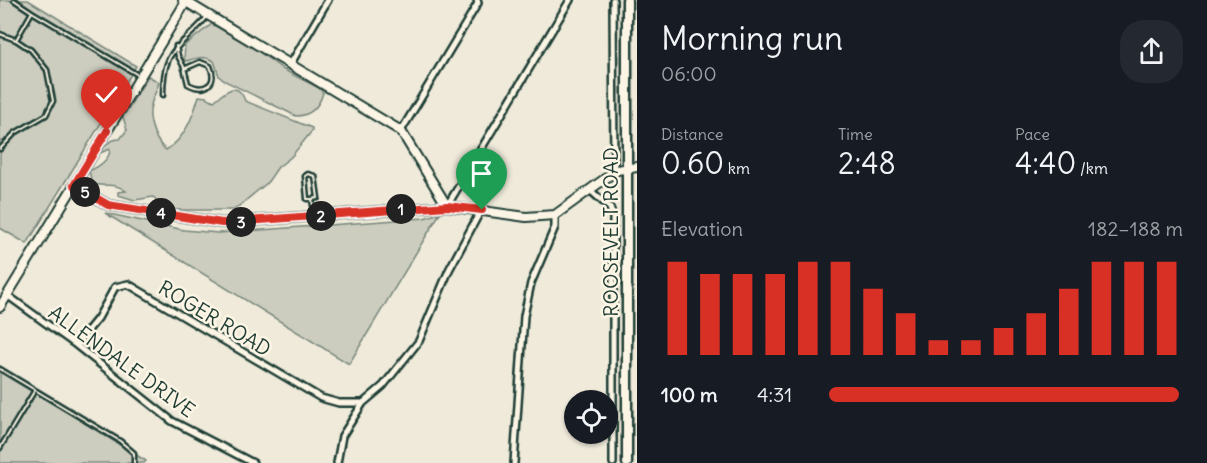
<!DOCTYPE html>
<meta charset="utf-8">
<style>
body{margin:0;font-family:Delius,sans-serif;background:#242831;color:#f1f3f6;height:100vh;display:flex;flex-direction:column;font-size:22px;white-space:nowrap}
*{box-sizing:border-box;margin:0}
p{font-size:20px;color:#9ea1a6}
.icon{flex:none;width:33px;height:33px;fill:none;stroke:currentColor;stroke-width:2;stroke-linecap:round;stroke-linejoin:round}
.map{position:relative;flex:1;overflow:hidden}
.details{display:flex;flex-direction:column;background:#171b24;width:570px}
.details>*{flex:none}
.controls{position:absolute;left:564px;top:390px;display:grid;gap:12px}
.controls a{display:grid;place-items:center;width:54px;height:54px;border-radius:50%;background:#171b24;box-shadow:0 2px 4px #0004;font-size:30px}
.pin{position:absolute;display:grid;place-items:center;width:51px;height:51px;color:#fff;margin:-62px -26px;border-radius:50% 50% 50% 0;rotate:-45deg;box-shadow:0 0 6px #0007}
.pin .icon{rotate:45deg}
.km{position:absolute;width:30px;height:30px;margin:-15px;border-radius:50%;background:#222;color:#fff;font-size:16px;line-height:30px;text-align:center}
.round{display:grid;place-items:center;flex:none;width:63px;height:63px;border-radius:24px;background:#242831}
.summary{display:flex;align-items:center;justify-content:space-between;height:102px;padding:0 24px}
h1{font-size:33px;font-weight:600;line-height:45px}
.metrics{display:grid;grid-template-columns:repeat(3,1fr);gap:9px;height:102px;padding:6px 24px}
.metrics div{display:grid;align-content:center}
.metrics b{font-size:30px;font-weight:600}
.metrics small{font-size:16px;font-weight:400}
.metrics p{font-size:16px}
.chart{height:168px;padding:12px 24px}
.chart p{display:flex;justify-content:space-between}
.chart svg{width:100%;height:108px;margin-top:6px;stroke:#d93025;stroke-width:6}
ul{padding:0 24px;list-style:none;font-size:20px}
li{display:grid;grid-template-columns:96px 72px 1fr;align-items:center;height:45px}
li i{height:15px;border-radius:8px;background:#d93025}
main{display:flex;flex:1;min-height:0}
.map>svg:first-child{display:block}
.green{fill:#cccdbf;stroke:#76857a;stroke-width:1.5}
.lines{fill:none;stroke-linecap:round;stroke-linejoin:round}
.lane-casing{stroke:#1f3d34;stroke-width:7}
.street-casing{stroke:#1f3d34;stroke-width:10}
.secondary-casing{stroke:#1f3d34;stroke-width:12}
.primary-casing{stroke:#1f3d34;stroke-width:13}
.lane{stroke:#fcf5e5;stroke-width:2}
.street{stroke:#fcf5e5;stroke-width:5}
.secondary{stroke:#fcf5e5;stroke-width:8}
.primary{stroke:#fcf5e5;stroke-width:8}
.route-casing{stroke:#fff;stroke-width:12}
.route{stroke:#d93025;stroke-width:8}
.labels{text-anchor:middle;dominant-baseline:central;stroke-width:5;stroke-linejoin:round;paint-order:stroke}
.street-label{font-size:20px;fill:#1f3d34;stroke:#fcf5e5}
</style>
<main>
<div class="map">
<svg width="637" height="463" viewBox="0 0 637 463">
<rect width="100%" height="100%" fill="#efeada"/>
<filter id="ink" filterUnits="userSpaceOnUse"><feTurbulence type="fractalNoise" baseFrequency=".0167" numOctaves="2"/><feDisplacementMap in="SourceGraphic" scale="12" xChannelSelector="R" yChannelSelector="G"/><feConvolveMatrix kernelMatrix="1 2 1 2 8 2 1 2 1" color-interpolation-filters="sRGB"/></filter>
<g filter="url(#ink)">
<path class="green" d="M0,0h28l108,66 -109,178 -27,-16z
M212,24l46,27 26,19 35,18 4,5c-4,13 -12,23 -27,23l-73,-36 -4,-4 -5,-15c-11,-6 -17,-3 -28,0l-2,-2 1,-14z
M148,76l11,6c-2,9 -9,20 -9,29 -1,12 6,32 16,39 19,-11 27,-34 33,-54l7,1 8,4c11,-9 24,-22 31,0l67,27v3l-21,26 -13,10 -11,16 -33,27h-57l-10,-2 -14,-11 -18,3 -17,-5v-3l8,-1c-15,-11 -21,-2 -34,-8l-3,-12c9,-4 21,-11 21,-22l-10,4c5,-8 10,-14 20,-14l7,-9 -4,-13z
M105,213l79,17 34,3 206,-15 16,-5 -91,151z
M0,371l146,90 -2,2h-144z"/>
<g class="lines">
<g class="lane-casing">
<path id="lane" d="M14,0l18,12 -16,28
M32,12l106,63
M0,34l16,6 15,10 16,20 6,31 -7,14 -31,18 -15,16
M176,46l2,10 6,11c1,6 3,12 4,17 17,9 30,0 22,-18l-10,-4 -16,7
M163,95c0,-49 16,-45 43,-77
M312,199l6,-1 -3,-22 -7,-2 -3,2 2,23h5l2,14
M0,369l35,21 -35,58
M35,390l85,51 14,12v10"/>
</g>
<g class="street-casing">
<path id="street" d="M613,0l1,172
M290,65l38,-65
M401,131l77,-128 -1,-3
M590,190l20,18 3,8v247
M447,206l123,-206
M7,295l69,50 96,76 81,42
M76,345l22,-27 17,-31 13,-3 193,114 18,5h24
M337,463l5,-27 21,-33 20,-17 36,-45 30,-71 32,-60
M514,463l10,-147 7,-33 24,-56v-12"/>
</g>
<g class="secondary-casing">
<path id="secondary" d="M183,0l218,131 46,75
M74,185l34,20 114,18 225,-17 79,11 29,-2 62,-45 20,-3
M0,307l187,-307"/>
</g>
<g class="primary-casing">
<path id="primary" d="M627,463v-463"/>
</g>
<use href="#lane" class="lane"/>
<use href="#street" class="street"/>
<use href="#secondary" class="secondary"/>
<use href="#primary" class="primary"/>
</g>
</g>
<g class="lines" filter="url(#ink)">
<g class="route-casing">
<path id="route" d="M107,131l-33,54 34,20 114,18 225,-17 35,4"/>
</g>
<use href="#route" class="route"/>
</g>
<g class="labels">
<g class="street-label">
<text transform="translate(610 232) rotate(-90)">ROOSEVELT ROAD</text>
<text transform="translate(215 318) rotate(31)">ROGER ROAD</text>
<text transform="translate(122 361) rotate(36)">ALLENDALE DRIVE</text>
</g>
</g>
</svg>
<div class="controls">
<a><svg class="icon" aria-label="locate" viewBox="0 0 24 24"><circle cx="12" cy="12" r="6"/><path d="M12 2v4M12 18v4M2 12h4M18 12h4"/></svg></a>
</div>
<div class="pin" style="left:482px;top:210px;background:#1e9e55"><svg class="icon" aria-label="arrive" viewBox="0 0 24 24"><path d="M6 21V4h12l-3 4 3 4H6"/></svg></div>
<div class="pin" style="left:107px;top:131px;background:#d93025"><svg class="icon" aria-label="check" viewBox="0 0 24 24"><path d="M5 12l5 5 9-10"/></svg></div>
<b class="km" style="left:401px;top:209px">1</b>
<b class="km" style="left:321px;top:216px">2</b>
<b class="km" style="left:241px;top:222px">3</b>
<b class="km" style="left:161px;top:213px">4</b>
<b class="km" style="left:85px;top:192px">5</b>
</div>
<section class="details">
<div class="summary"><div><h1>Morning run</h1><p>06:00</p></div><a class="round"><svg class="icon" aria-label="share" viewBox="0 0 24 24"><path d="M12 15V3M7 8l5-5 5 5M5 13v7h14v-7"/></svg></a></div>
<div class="metrics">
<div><p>Distance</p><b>0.60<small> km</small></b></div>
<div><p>Time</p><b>2:48</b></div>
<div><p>Pace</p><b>4:40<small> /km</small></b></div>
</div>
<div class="chart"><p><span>Elevation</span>182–188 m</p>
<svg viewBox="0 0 160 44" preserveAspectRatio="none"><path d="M5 44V6M15 44V11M25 44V11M35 44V11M45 44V6M55 44V6M65 44V17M75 44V27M85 44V38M95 44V38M105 44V33M115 44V27M125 44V17M135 44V6M145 44V6M155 44V6"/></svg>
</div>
<ul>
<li><b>100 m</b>4:31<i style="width:99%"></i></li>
</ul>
</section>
</main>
